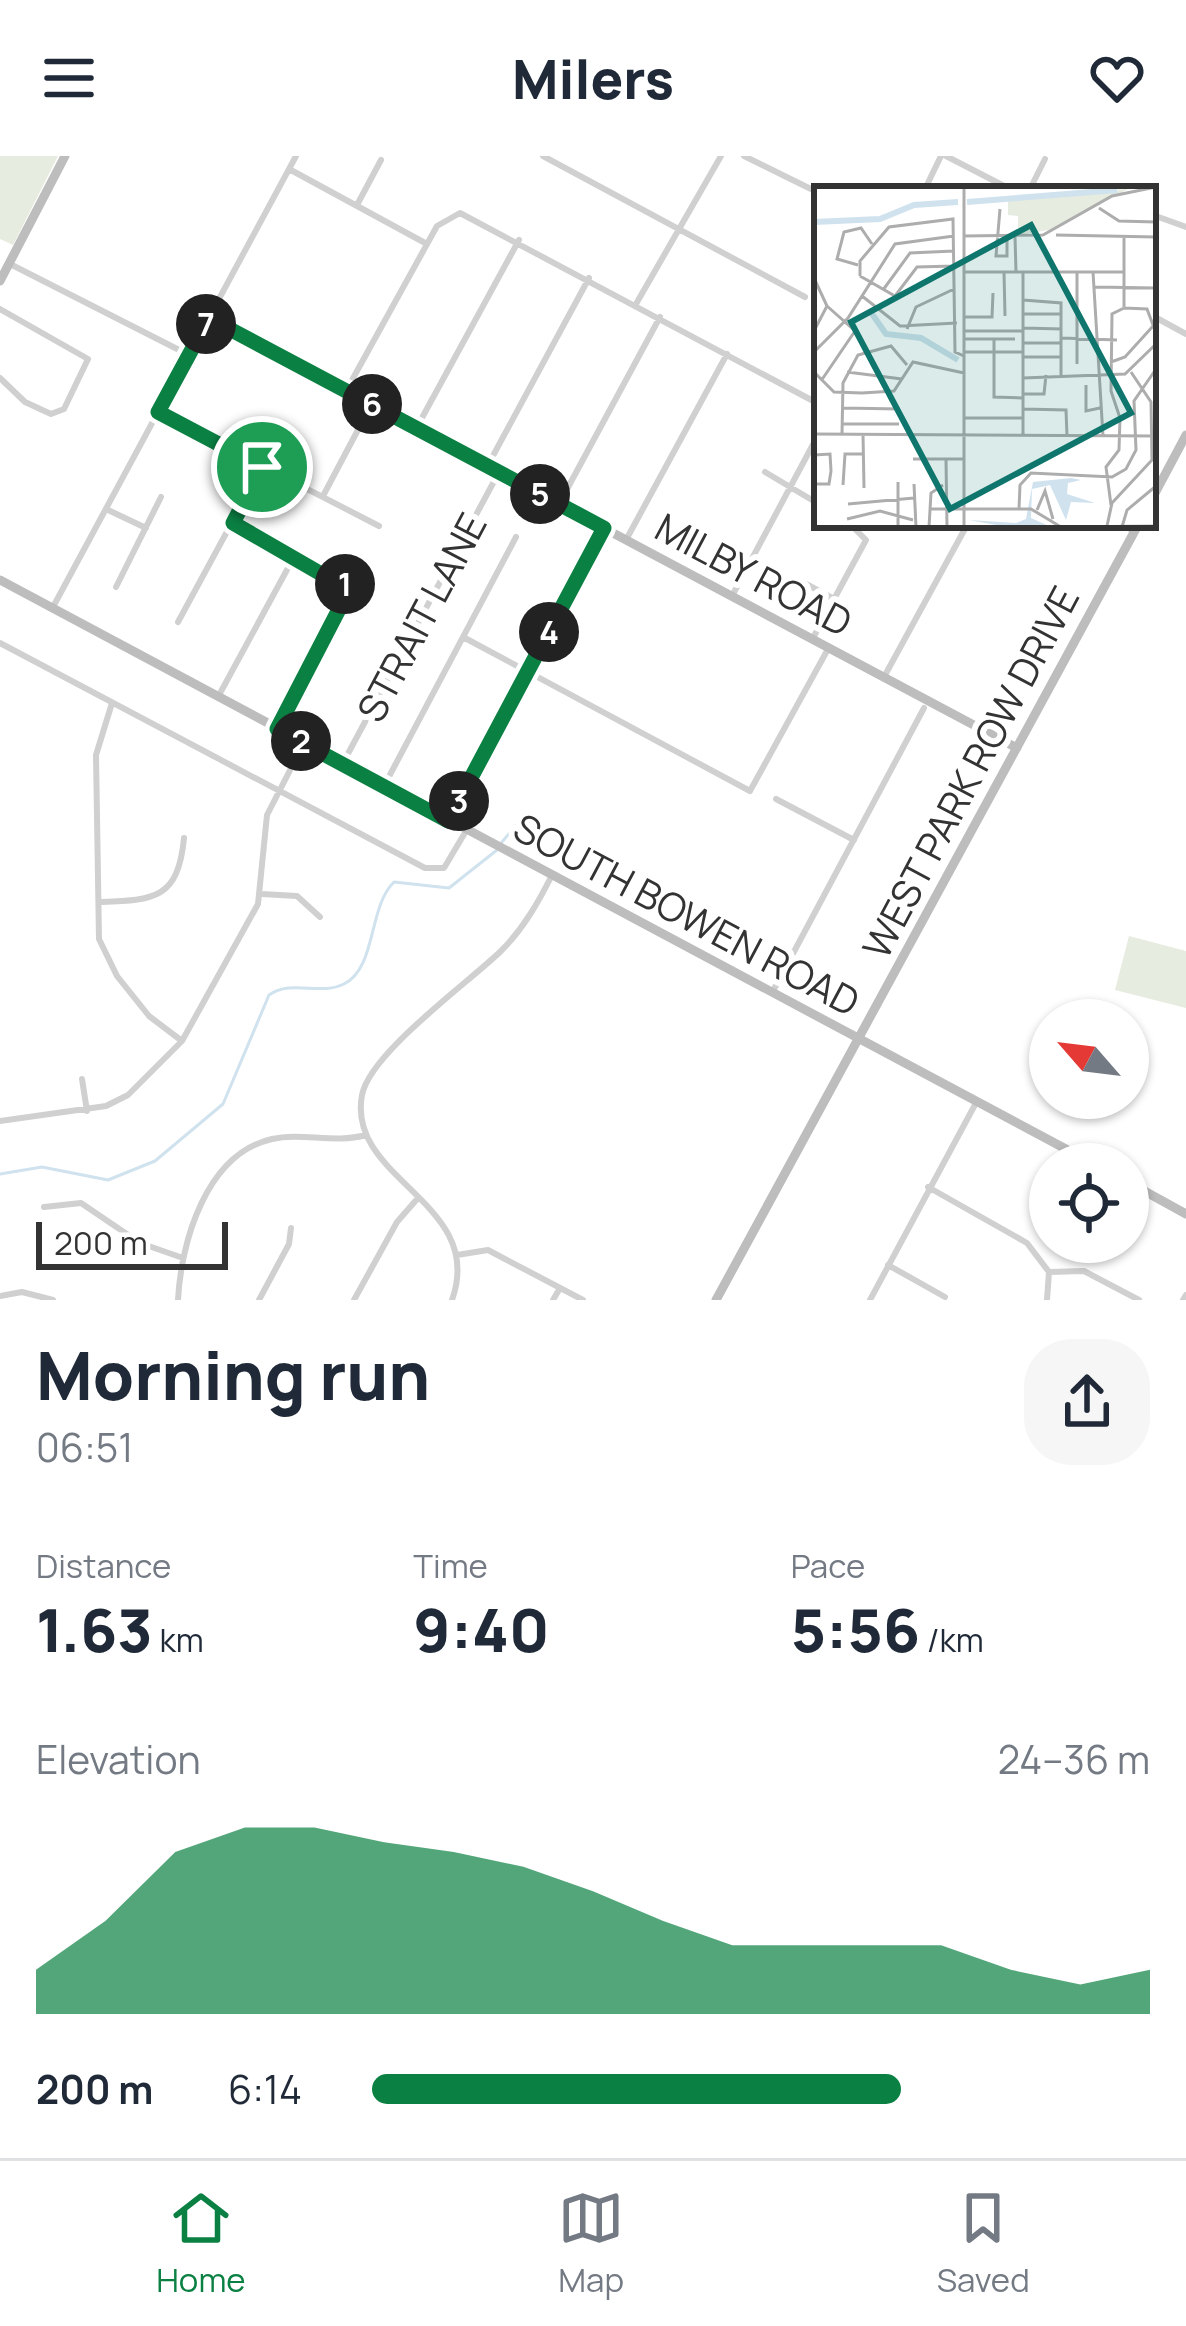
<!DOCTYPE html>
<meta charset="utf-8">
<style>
body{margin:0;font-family:Manrope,sans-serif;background:#f6f6f7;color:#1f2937;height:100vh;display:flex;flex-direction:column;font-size:45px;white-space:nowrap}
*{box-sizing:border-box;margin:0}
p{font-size:39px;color:#747a83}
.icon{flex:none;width:66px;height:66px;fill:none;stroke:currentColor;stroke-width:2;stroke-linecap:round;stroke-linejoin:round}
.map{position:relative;height:1144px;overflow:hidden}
.sheet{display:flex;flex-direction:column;background:#fff;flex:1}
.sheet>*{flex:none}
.needle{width:78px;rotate:298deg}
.fabs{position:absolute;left:1029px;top:843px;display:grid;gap:24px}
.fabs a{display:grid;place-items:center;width:120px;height:120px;border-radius:50%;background:#fff;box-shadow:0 3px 9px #0004;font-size:60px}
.scale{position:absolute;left:36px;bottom:30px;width:192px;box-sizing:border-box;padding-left:12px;border:6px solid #333;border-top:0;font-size:33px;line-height:42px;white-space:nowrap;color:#333;-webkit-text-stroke:9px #fff;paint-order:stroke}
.pin{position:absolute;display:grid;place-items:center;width:102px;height:102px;color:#fff;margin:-51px;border:6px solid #fff;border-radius:50%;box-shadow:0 3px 12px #0007}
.km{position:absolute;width:60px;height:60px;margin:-30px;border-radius:50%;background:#222;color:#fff;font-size:33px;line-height:60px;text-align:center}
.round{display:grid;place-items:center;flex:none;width:126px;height:126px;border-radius:48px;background:#f6f6f7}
.headline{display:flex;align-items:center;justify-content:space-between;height:204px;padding:0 36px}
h1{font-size:66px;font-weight:800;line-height:90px}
.stats{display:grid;grid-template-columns:repeat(3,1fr);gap:18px;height:204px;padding:12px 36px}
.stats div{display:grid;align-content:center}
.stats b{font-size:60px;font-weight:800}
.stats small{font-size:33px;font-weight:400}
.stats p{font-size:33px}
.chart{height:336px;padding:24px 36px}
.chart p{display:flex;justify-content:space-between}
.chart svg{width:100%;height:216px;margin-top:12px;fill:#0b8043;opacity:.7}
ul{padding:0 36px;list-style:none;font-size:39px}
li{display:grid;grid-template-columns:192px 144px 1fr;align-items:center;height:90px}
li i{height:30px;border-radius:15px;background:#0b8043}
header{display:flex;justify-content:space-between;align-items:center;height:156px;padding:0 36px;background:#fff;font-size:54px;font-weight:800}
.menu{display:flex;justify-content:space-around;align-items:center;height:168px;border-top:3px solid #e0e1e3;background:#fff;font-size:33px;color:#747a83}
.menu a{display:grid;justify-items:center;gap:6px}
.menu .active{color:#0b8043}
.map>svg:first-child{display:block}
.green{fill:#e6ecdf}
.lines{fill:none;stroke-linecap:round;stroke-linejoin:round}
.stream{stroke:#cfe2ee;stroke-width:3}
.street{stroke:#d0d0d0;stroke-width:6}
.secondary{stroke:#bdbdbd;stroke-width:9}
.route-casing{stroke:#fff;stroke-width:24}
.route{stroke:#0b8043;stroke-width:15}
.labels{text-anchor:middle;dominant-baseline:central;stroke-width:12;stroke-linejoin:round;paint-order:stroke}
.street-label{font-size:39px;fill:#333;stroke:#fff}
.inset-river{fill:none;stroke:#cfe2ee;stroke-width:6}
.inset-road{fill:none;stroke:#adadad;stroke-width:3}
.view{fill:#0f766e;fill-opacity:0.15;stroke:#0f766e;stroke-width:6}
.inset-edge{fill:none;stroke:#333;stroke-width:6}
</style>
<header><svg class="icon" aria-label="menu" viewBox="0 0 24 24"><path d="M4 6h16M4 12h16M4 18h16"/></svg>Milers<svg class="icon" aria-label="heart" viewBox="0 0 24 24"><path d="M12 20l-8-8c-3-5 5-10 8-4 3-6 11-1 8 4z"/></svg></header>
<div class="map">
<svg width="1186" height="1144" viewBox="0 0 1186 1144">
<rect width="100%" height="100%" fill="#fff"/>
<path class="green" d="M0,0h58l-45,89 -13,-6z
M1129,780l57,15v57l-71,-18z"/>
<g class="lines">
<path class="stream" d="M502,686l22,-26
M0,1018l42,-7 66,13 47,-19 68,-57 46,-109c23,-16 51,1 75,-11 33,-17 24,-77 50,-102l55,6 48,-38"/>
<path class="street" d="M543,0l262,141
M744,0l73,36
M946,0l64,33
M289,13l138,75
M925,33l16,-33
M1030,33l15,-30
M357,49l24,-45
M1153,59l33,12
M10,108l179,91
M636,148l85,-148
M0,153l88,50 -24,50 -13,5 -26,-12 -25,-24
M1153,160l33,18
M346,235l91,-165 23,-13 357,190
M158,256l221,114
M417,271l102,-187
M488,309l101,-187
M765,316l52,31
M323,340l37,-70
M559,348l101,-187
M106,353l40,19
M233,367l116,67 -71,137
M1123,369l11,6
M626,384l101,-186
M795,422l39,21
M116,431l45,-90
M732,440l85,-159
M53,451l243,-451
M178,466l84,-155
M463,481l287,154 78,-142
M813,482l53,-98 -15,-15
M0,487l425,225h19l22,-37
M884,521l83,-152
M218,541l77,-142
M112,547l-16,52 3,184 18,37 32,40 33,25
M343,607l156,-291
M384,630l132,-249
M776,643l78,41
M448,665l157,-293
M262,738l35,2 23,21
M99,746c55,-2 79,-2 85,-64
M773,835l151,-283
M82,923l5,32
M0,965l106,-15 22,-11 54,-54 76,-137 9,-89 37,-72
M928,1031l99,56 22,29 -2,28
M44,1051l37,-4 59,40 43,15
M457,1099l31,-5 95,50
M888,1109l57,32
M1049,1116l35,-1 55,29
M0,1140l22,-4 31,8
M178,1144c3,-58 28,-146 94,-161 30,-7 62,5 94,-4
M259,1144l30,-56 2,-16
M354,1144l43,-78 21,-24
M452,1144c35,-98 -106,-120 -90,-205 8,-42 106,-112 139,-144 22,-22 37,-48 51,-76
M553,1144l7,-12
M870,1144l107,-199
M1183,1144l3,-5"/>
<path class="secondary" d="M0,125l65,-125
M209,162l808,430
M1153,341l33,-62
M0,424l1094,584
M1128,1026l58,32
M716,1144l422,-775"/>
</g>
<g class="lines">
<g class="route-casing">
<path id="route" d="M209,162l395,210 -156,293 -171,-92 72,-139 -116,-67 29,-56 -104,-55z"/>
</g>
<use href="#route" class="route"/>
</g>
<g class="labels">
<g class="street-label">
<text transform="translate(754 418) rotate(28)">MILBY ROAD</text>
<text transform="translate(421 461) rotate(-62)">STRAIT LANE</text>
<text transform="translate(970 616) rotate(-62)">WEST PARK ROW DRIVE</text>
<text transform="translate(687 758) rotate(28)">SOUTH BOWEN ROAD</text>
</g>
</g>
<g transform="translate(814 30)">
<rect width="342" height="342" fill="#fff"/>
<path d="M314,3l-73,40 -37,6v-19l-10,-1v-19z" fill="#e6ecdf"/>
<path d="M257,292l10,2 -13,3 -1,11 28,9 -24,-1 -5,18 -16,-35 -18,4 -1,29 20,9h-44l-38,-7 47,3 10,-4 7,-37z" fill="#cfe2ee"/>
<path class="inset-river" d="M153,16l150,-12M0,36l66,-3 34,-14 44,-3M56,125l16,23 35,4 37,22"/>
<path class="inset-road" d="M150,1v340M285,22l20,13 37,1M186,23l-4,47h11v-20M242,49l100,2M150,50l79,-1 69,-39 44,-9M201,50l1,36M44,79l-21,-6 7,-27 17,-4 11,16M151,86h159M190,86l1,44M279,86l10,164M46,90v-15l29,-34 64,-8 2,133 9,4M46,90l35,20 22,-29 37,-1M0,92l13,28 -13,25M281,101l61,1M69,104l27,-37 44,-2M48,110l38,30 57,-3M209,114l38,3v75M310,121v-70M310,122l23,1 6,16M209,128h39M150,131h28l1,-24M209,142l39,1M93,143l9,-22 38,-18M150,145h59M248,152l55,2M150,153h51M180,153v58l29,1M209,157h38M0,166l34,-34 47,-74 59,-8M150,166h59M209,171h38M297,176l14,-5 29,-32M263,178v-92M0,186l20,20 28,1 32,-2 19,-29 51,11M33,186l55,7M209,192l102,-4 31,-30M7,195l34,-50 -28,-25M272,199v26l14,-3M209,208h21l2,-19M29,222l57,1M209,223l43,1 1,26M150,232h58M28,238h57M0,248l342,2M28,248l1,-51 15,-28 33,-9 16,19M49,248l1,54M209,250v-164M0,269l16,-1 1,17 -2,13h-15M99,273h51M132,273l1,68M84,296v45M100,298l2,43M29,299l2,-31h18M34,318l66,-6M297,319l-5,-38 13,-17 1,-32 -9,-27 1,-77 12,-6M116,323h101l30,18M205,323l1,-24 11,-12 81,4 14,-8 10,-19 -2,-49 22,-32M223,324l8,-19 8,28M33,333l33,-8 33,9M293,340l5,-23 40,-43 -1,-58 -20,-30M115,341l2,-34 12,-8M249,341l93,-1M308,341l5,-17 29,-24"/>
<path class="view" d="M217,39l100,188 -181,96 -99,-187z"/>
<rect width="342" height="342" class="inset-edge"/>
</g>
</svg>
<div class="fabs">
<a><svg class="needle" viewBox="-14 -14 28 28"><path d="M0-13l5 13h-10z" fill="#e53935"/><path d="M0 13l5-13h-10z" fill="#747a83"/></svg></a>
<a><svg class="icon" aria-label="locate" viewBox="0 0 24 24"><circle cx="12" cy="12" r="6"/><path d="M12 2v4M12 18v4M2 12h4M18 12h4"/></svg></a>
</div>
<div class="scale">200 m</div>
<div class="pin" style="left:262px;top:311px;background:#1e9e55"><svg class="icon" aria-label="arrive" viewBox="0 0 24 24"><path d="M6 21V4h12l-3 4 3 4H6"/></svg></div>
<b class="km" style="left:345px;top:428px">1</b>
<b class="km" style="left:301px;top:585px">2</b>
<b class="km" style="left:459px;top:645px">3</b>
<b class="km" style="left:549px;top:476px">4</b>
<b class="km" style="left:540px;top:338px">5</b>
<b class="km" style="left:372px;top:248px">6</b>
<b class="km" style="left:206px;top:168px">7</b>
</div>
<section class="sheet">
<div class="headline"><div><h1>Morning run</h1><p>06:51</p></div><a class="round"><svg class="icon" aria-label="share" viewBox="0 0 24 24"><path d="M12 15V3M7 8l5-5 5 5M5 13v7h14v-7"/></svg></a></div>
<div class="stats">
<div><p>Distance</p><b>1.63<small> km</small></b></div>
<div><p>Time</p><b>9:40</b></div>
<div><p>Pace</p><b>5:56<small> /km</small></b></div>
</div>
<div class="chart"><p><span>Elevation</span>24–36 m</p>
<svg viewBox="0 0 160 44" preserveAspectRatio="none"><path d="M0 44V35L10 25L20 11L30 6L40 6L50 9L60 11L70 14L80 19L90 25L100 30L110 30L120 30L130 30L140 35L150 38L160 35V44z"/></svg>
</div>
<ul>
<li><b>200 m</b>6:14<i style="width:68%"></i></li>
</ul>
</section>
<nav class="menu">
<a class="active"><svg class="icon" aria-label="home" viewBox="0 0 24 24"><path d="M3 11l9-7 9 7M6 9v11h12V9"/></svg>Home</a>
<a><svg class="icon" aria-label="map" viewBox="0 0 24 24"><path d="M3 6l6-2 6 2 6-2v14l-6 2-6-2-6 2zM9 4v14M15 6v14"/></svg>Map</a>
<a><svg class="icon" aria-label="saved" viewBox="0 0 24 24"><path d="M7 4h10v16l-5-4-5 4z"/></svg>Saved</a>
</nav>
